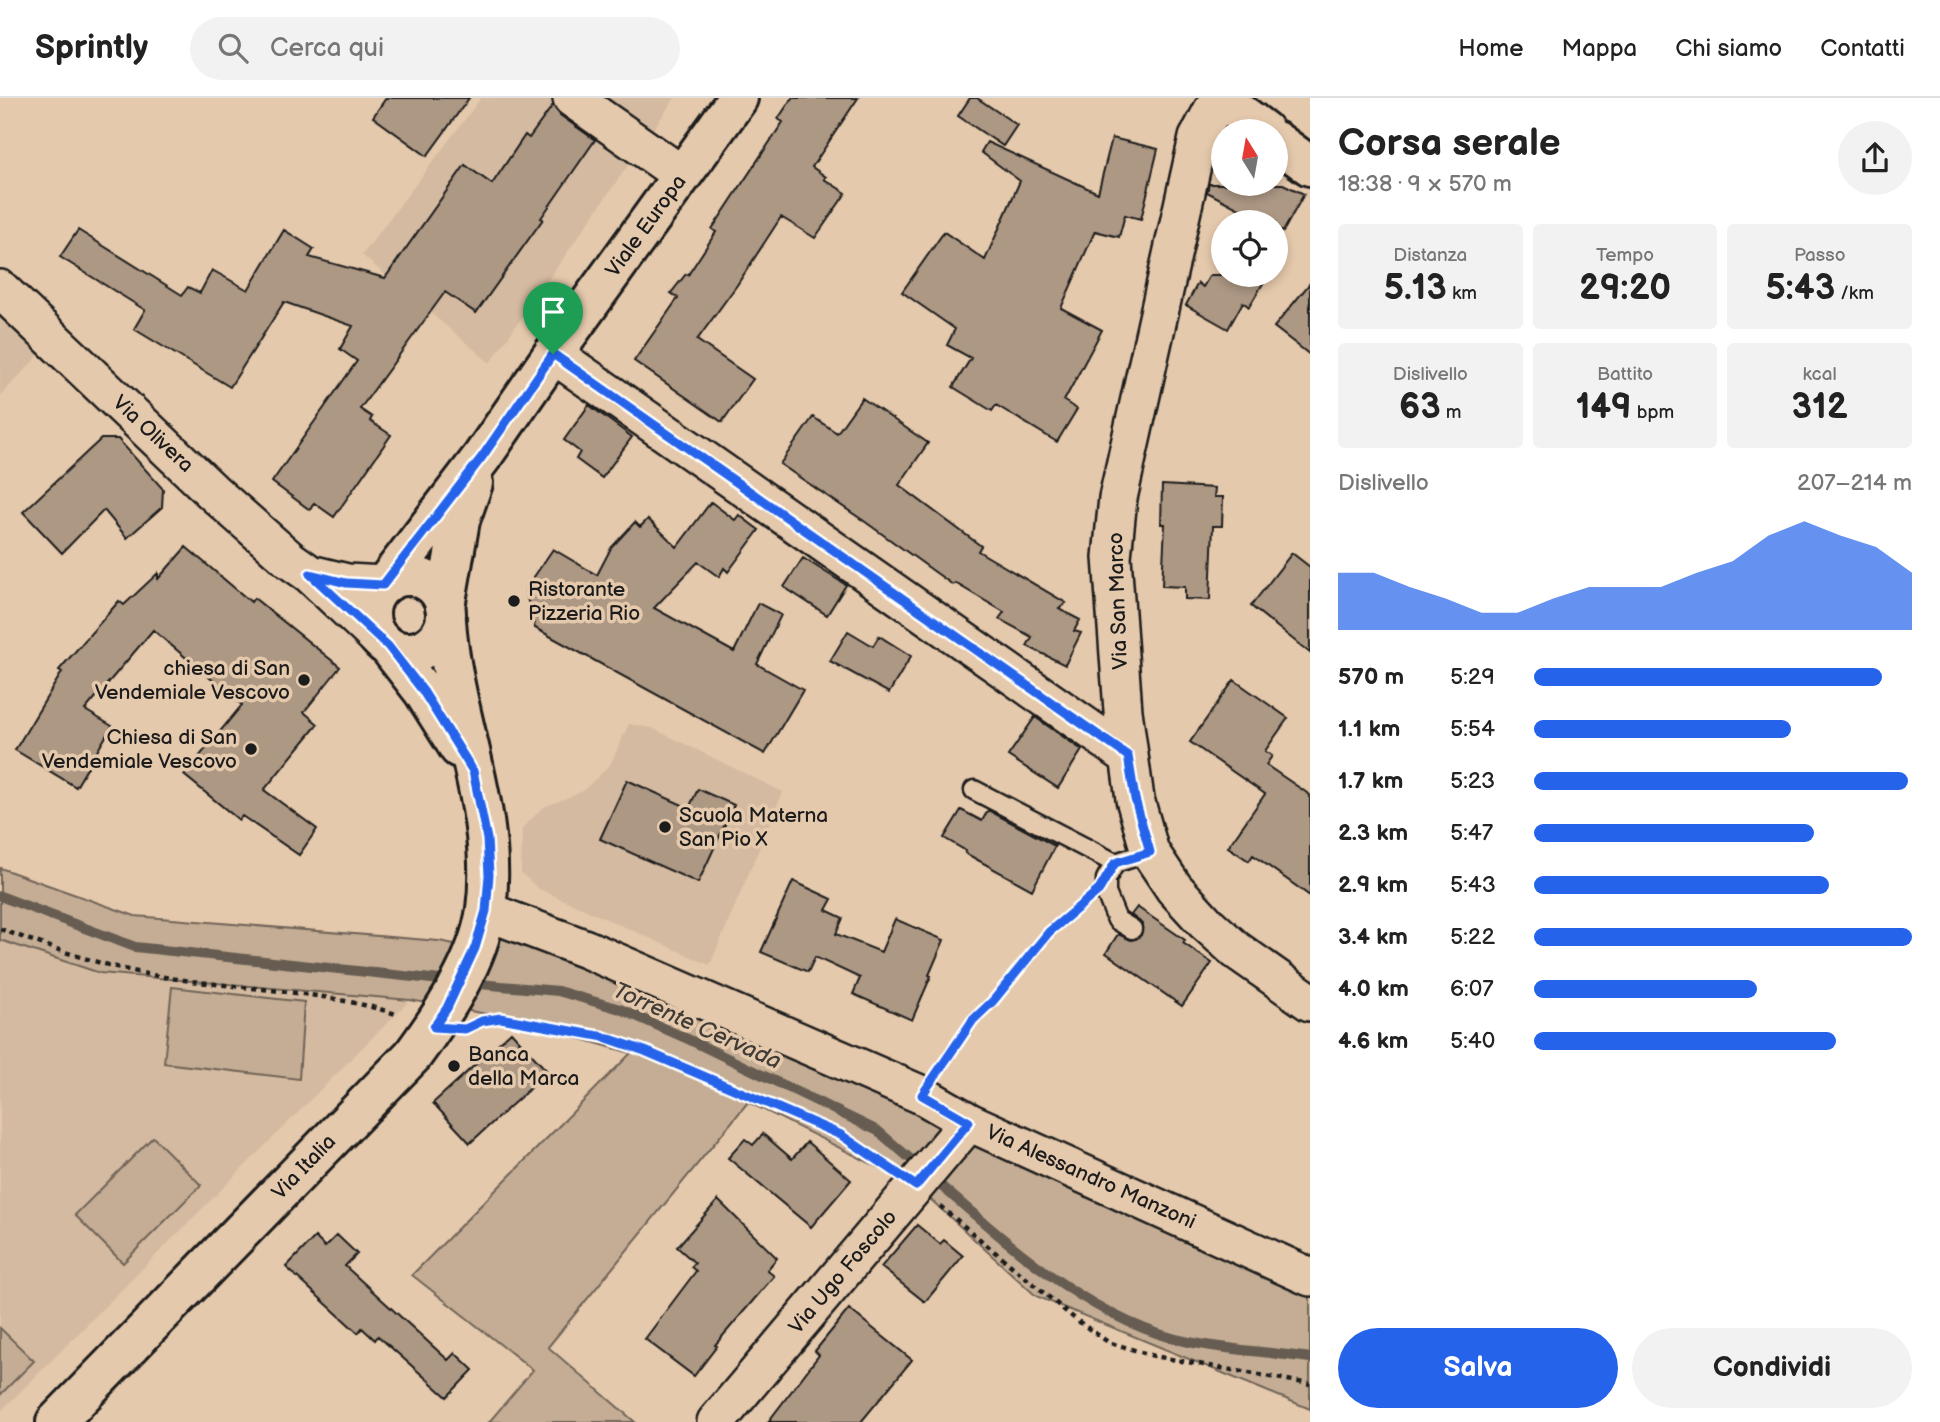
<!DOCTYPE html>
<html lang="it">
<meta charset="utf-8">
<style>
body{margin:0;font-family:"Balsamiq Sans",sans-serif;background:#f2f2f2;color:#222;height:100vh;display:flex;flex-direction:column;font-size:26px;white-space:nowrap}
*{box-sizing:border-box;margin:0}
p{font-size:23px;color:#767676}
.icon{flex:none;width:38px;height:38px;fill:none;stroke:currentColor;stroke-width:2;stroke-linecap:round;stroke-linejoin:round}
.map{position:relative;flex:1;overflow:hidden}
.drawer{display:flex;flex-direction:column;background:#fff;width:630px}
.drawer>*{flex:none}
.needle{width:46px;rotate:349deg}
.buttons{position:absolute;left:1211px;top:21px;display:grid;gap:14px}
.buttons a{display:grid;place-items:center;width:77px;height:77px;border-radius:50%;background:#fff;box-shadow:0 4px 10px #0003;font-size:35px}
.pin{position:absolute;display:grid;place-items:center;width:60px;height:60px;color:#fff;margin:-72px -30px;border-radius:50% 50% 50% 0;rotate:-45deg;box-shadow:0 0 7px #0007}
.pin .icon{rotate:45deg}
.round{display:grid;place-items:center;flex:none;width:74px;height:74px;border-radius:37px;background:#f2f2f2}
.headline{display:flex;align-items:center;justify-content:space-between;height:119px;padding:0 28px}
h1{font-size:38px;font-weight:800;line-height:52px}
.stats{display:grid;grid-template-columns:repeat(3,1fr);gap:10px;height:119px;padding:7px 28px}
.stats div{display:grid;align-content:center;border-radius:7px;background:#f2f2f2;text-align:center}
.stats b{font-size:35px;font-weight:800}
.stats small{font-size:19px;font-weight:400}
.stats p{font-size:19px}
.chart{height:196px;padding:14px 28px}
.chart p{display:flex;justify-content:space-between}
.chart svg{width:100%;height:126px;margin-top:7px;fill:#2563eb;opacity:.7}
.cta{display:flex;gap:14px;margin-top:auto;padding:14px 28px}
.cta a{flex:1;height:80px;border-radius:42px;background:#2563eb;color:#fff;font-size:28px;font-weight:800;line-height:80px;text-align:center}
.cta a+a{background:#f2f2f2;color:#222}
ul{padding:0 28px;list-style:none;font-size:23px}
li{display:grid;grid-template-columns:112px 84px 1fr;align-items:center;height:52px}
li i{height:18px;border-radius:9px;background:#2563eb}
header{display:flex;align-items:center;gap:42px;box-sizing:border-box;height:98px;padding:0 35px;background:#fff;border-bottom:2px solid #e0e0e0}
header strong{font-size:33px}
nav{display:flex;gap:38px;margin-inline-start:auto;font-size:24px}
.search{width:490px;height:63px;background:#f2f2f2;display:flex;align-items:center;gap:18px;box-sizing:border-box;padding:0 24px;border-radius:38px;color:#767676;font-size:26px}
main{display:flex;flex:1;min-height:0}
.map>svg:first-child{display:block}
.built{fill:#d4baa0}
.green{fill:#c4ad94;stroke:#706458;stroke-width:2}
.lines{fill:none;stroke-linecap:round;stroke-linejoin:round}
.stream{stroke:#665c51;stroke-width:10}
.building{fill:#ad9884;stroke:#1c1c1c;stroke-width:2}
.lane-casing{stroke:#1c1c1c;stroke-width:23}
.street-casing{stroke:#1c1c1c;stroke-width:42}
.secondary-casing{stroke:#1c1c1c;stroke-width:44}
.path{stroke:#1c1c1c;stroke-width:4.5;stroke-dasharray:5 5;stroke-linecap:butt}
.lane{stroke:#e5c9ac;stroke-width:18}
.street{stroke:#e5c9ac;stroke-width:37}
.secondary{stroke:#e5c9ac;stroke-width:38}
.route-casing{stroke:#fff;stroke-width:14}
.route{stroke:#2563eb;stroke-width:9}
.poi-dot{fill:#1c1c1c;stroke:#e5c9ac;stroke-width:2.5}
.labels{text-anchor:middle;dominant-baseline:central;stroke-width:7;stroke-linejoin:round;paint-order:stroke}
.street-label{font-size:21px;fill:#1c1c1c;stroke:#e5c9ac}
.poi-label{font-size:21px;fill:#1c1c1c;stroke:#e5c9ac;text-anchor:start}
.water-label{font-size:23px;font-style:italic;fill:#413c37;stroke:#e5c9ac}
</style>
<header>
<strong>Sprintly</strong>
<div class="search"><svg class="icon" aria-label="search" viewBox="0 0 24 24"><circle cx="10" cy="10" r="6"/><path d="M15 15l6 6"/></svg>Cerca qui</div>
<nav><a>Home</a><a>Mappa</a><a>Chi siamo</a><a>Contatti</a></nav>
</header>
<main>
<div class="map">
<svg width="1310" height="1324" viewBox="0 0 1310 1324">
<rect width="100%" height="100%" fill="#e5c9ac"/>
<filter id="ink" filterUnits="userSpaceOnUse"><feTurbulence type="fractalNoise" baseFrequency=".0143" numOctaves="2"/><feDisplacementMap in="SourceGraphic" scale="14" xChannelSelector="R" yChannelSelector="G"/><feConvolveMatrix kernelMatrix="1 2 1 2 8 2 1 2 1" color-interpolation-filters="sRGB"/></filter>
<g filter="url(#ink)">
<path class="built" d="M481,0h194l-185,265 -128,-108z
M0,207l42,47 -42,44z
M629,626l23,4 131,64 -73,173 -171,-76 -18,-16 1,-44 20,-21 41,-17 27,-26z
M0,842l100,33 310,27 -410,412z"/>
<path class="green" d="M0,770l135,48 304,25 36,7 11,-37 483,211 341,155v132l-274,-113 -120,-110 -168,-84 -200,245 87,75h-146l44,-52 -121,-95 219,-222 -128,-36 -93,-17 -310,-27 -100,-33z
M172,889l132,15 -5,77 -135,-16z
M153,1039l48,48 -78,78 -48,-48z
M0,1230l34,33 -34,34z"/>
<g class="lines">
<path class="stream" d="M0,798l135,51 315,34
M469,885l89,8 62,18 70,31 188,91 43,37
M932,1080c72,62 161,145 257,164 40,8 81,10 121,16"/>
</g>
<path class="building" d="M386,0h83l-42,58 -54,-39z
M792,0h66l-46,69 14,10 -2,2 22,14 -31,45 -34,-21 -44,68 -40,55 56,39 -31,43 -88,-61 44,-63 -7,-5 15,-19 2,1 28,-43 -4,-3 71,-107 -5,-3z
M970,0h7l40,27 -14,21 -45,-30z
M553,7l7,10 35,25 -54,78 2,1 -67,94 -31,-21 -85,117 12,8 -2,4 21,14 -57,82 -20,-14 -4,7 -38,-28 85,-121 -17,-12 13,-23 -69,-24 -54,85 -96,-58 11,-19 -85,-53 18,-27 104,65 6,-8 12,6 12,-23 36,20 36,-60 30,19 -5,8 76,21 80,-113 27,19 33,-49 4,3z
M1112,40l46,11 -17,70 -16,-4 -6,22 -24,-6 -34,77 41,22 -38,71 13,8 -20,33 -61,-37 -4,6 -39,-24 18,-29 -24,-13 8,-16 -53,-37 42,-60 41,28 35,-79 -39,-29 6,-10 111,51z
M1209,86h74l21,10 -21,38 -7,-4v-6h-12l-57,-30z
M1210,177h58l-19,32 -6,-5 -15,27 -42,-24 12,-22 5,4z
M1310,185v72l-36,-28z
M862,300l66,45 -29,42 82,61 -3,5 88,52 -7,6 21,11 -6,11 7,2 -16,32 -38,-19 5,-9 -33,-18 5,-7 -49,-29 -2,2 -89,-64 -84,-57 33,-47 24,16z
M589,307l43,32 -30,41 -26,-19 4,-7 -16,-12z
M101,341h17l45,50 -1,18 -35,31 -23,-28 -42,43 -39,-41z
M1162,387l53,3 -1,9h9l-1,29h-9l-3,74 -25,-1v-12l-23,-1 3,-62h-4z
M711,404l24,18 4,-5 20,15 -31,42 -4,-4 -5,9 -21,-15 -44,46 80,44 24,-49 23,12 -24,49 46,26 -38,64 -230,-126 -10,-38 28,-41 44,26 14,-27 24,-26 5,5 8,-8 29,28z
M186,449l65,55 3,-4 86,69 -36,45 14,12 -54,66 53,39 -18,26 -57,-39 -3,4 -55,-45 58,-70 -89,-75 -68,80 27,16 -36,61 -61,-37 47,-78 -3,-2 60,-69 5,4 34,-32v6z
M1292,455l18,14v86l-59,-47z
M803,460l43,27 -19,30 -43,-28z
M848,533l25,15 6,-10 32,20 -22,37 -59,-32z
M1234,582l54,38 -23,33 7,5 -6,9 44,30v101l-57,-41 -4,6 -21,-14 37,-53 -75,-52z
M1035,619l47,33 -24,38 -50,-32z
M627,682l62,28 9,-19 36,16 -36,78 -98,-44z
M961,712l21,11 6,-11 67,36 -23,44 -67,-37 1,-2 -22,-13z
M793,783l39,18 -6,11 17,8 -7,16 45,18 14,-33 49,21 -15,35 2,1 -19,44 -59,-26 7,-16 -45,-21 -7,15 -47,-20z
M1137,809l48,33 -2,3 29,20 -30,43 -76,-53 12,-19 13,6 10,-5 1,-11 -11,-9z
M511,934l37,40 -78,71 -37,-40z
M763,1036l29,25 15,-17 44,38 -40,47 -83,-69 17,-19 8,6z
M718,1102l59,58 -10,12 7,6 -59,69 2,1 -23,30 -49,-37 51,-68 -5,-4 4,-4 -18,-16z
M917,1127l23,19 4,-4 19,16 -38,46 -44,-35z
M337,1137l20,19 -12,12 103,94 7,-7 18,17 -26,27 -69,-61 -3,4 -13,-12 -4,5 -72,-66 29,-30 10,10z
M849,1211l63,51 -51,62h-93l51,-67 -4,-4z"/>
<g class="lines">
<g class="lane-casing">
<path id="lane" d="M974,692l141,73
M1132,831l-15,-9 -11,-27v-14l9,-16 35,-11"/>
</g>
<g class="street-casing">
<path id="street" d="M572,0l110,77
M1219,0l-21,40 -80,360 -6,59 11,154 12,88 15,53 24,36 31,34 31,28 74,52
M0,191l214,204 76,67 20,14 69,65
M553,256l575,402
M310,476l37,9 37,2
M486,813l100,38 336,146 47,27 341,155
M716,1324l253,-300"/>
</g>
<g class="secondary-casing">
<path id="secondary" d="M1220,0l44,33
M1276,43l34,25
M370 516a38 38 0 1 1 76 0a38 38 0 1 1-76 0Z
M384,487l98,-128 71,-103 185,-256
M445,509l15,-87 13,-37
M388,548l35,45 36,57
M56,1324l357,-367c30,-41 66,-94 73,-146 13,-97 -34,-192 -40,-289"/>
</g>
<path class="path" d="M0,831c49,18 96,35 147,45 84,16 171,14 252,41
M478,925l23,-5 103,19 41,14 196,84 47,32
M941,970l25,-39 27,-28 56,-69 37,-30
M940,1108l135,113 33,23 46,14 156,28"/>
<use href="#lane" class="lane"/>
<use href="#street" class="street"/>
<use href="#secondary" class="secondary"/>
</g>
</g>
<g class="lines" filter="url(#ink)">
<g class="route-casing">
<path id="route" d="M553,256l575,402 7,43 15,53 -35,11 -16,27 -50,42 -56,69 -20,19 -51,75 47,27 -53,64 -75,-51 -196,-84 -41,-14 -103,-19 -19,3 -17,8 -31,-2 13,-19 28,-60 11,-37 3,-36 -2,-36 -14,-68 -50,-80 -35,-45 -78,-72 36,9 37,2 99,-128z"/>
</g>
<use href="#route" class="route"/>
</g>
<g class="poi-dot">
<circle cx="514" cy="503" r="7"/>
<circle cx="304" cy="582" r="7"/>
<circle cx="251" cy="651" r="7"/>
<circle cx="665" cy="729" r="7"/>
<circle cx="454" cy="968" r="7"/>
</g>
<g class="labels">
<g class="street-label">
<text transform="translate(646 128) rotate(-54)">Viale Europa</text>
<text transform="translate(153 336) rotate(43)">Via Olivera</text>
<text transform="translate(1118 503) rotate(-92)">Via San Marco</text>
<text transform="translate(304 1069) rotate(-46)">Via Italia</text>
<text transform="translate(1091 1079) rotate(24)">Via Alessandro Manzoni</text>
<text transform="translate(843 1174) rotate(-50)">Via Ugo Foscolo</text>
</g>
<g class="poi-label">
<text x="528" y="491">Ristorante<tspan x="528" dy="24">Pizzeria Rio</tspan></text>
<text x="290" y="570" text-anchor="end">chiesa di San<tspan x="290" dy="24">Vendemiale Vescovo</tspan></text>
<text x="237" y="639" text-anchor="end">Chiesa di San<tspan x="237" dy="24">Vendemiale Vescovo</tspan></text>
<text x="679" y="717">Scuola Materna<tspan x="679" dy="24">San Pio X</tspan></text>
<text x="468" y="956">Banca<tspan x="468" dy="24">della Marca</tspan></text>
</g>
<g class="water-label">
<text transform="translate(697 928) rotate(24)">Torrente Cervada</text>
</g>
</g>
</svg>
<div class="buttons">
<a><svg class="needle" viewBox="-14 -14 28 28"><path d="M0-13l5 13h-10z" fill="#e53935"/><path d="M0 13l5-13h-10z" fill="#767676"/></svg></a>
<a><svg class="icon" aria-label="locate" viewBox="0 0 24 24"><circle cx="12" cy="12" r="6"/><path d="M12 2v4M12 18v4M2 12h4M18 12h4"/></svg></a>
</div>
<div class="pin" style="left:553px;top:256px;background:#1e9e55"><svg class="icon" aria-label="arrive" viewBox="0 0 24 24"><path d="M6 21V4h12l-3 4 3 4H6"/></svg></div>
</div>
<section class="drawer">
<div class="headline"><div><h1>Corsa serale</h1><p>18:38 · 9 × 570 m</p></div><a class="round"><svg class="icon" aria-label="share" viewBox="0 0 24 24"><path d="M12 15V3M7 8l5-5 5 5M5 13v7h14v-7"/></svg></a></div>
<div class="stats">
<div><p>Distanza</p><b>5.13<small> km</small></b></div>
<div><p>Tempo</p><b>29:20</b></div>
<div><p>Passo</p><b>5:43<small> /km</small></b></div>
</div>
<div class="stats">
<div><p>Dislivello</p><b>63<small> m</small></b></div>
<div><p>Battito</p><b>149<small> bpm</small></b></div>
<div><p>kcal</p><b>312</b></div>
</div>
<div class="chart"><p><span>Dislivello</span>207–214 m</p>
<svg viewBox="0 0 160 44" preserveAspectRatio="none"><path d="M0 44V24L10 24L20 29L30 33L40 38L50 38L60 33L70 29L80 29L90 29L100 24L110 20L120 11L130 6L140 11L150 15L160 24V44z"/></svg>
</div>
<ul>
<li><b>570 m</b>5:29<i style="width:92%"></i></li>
<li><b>1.1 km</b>5:54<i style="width:68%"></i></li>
<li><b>1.7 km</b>5:23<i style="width:99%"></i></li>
<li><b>2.3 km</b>5:47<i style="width:74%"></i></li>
<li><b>2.9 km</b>5:43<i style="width:78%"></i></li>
<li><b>3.4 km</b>5:22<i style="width:100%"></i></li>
<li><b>4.0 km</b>6:07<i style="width:59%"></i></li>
<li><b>4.6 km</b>5:40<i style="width:80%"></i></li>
</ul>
<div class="cta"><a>Salva</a><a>Condividi</a></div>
</section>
</main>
